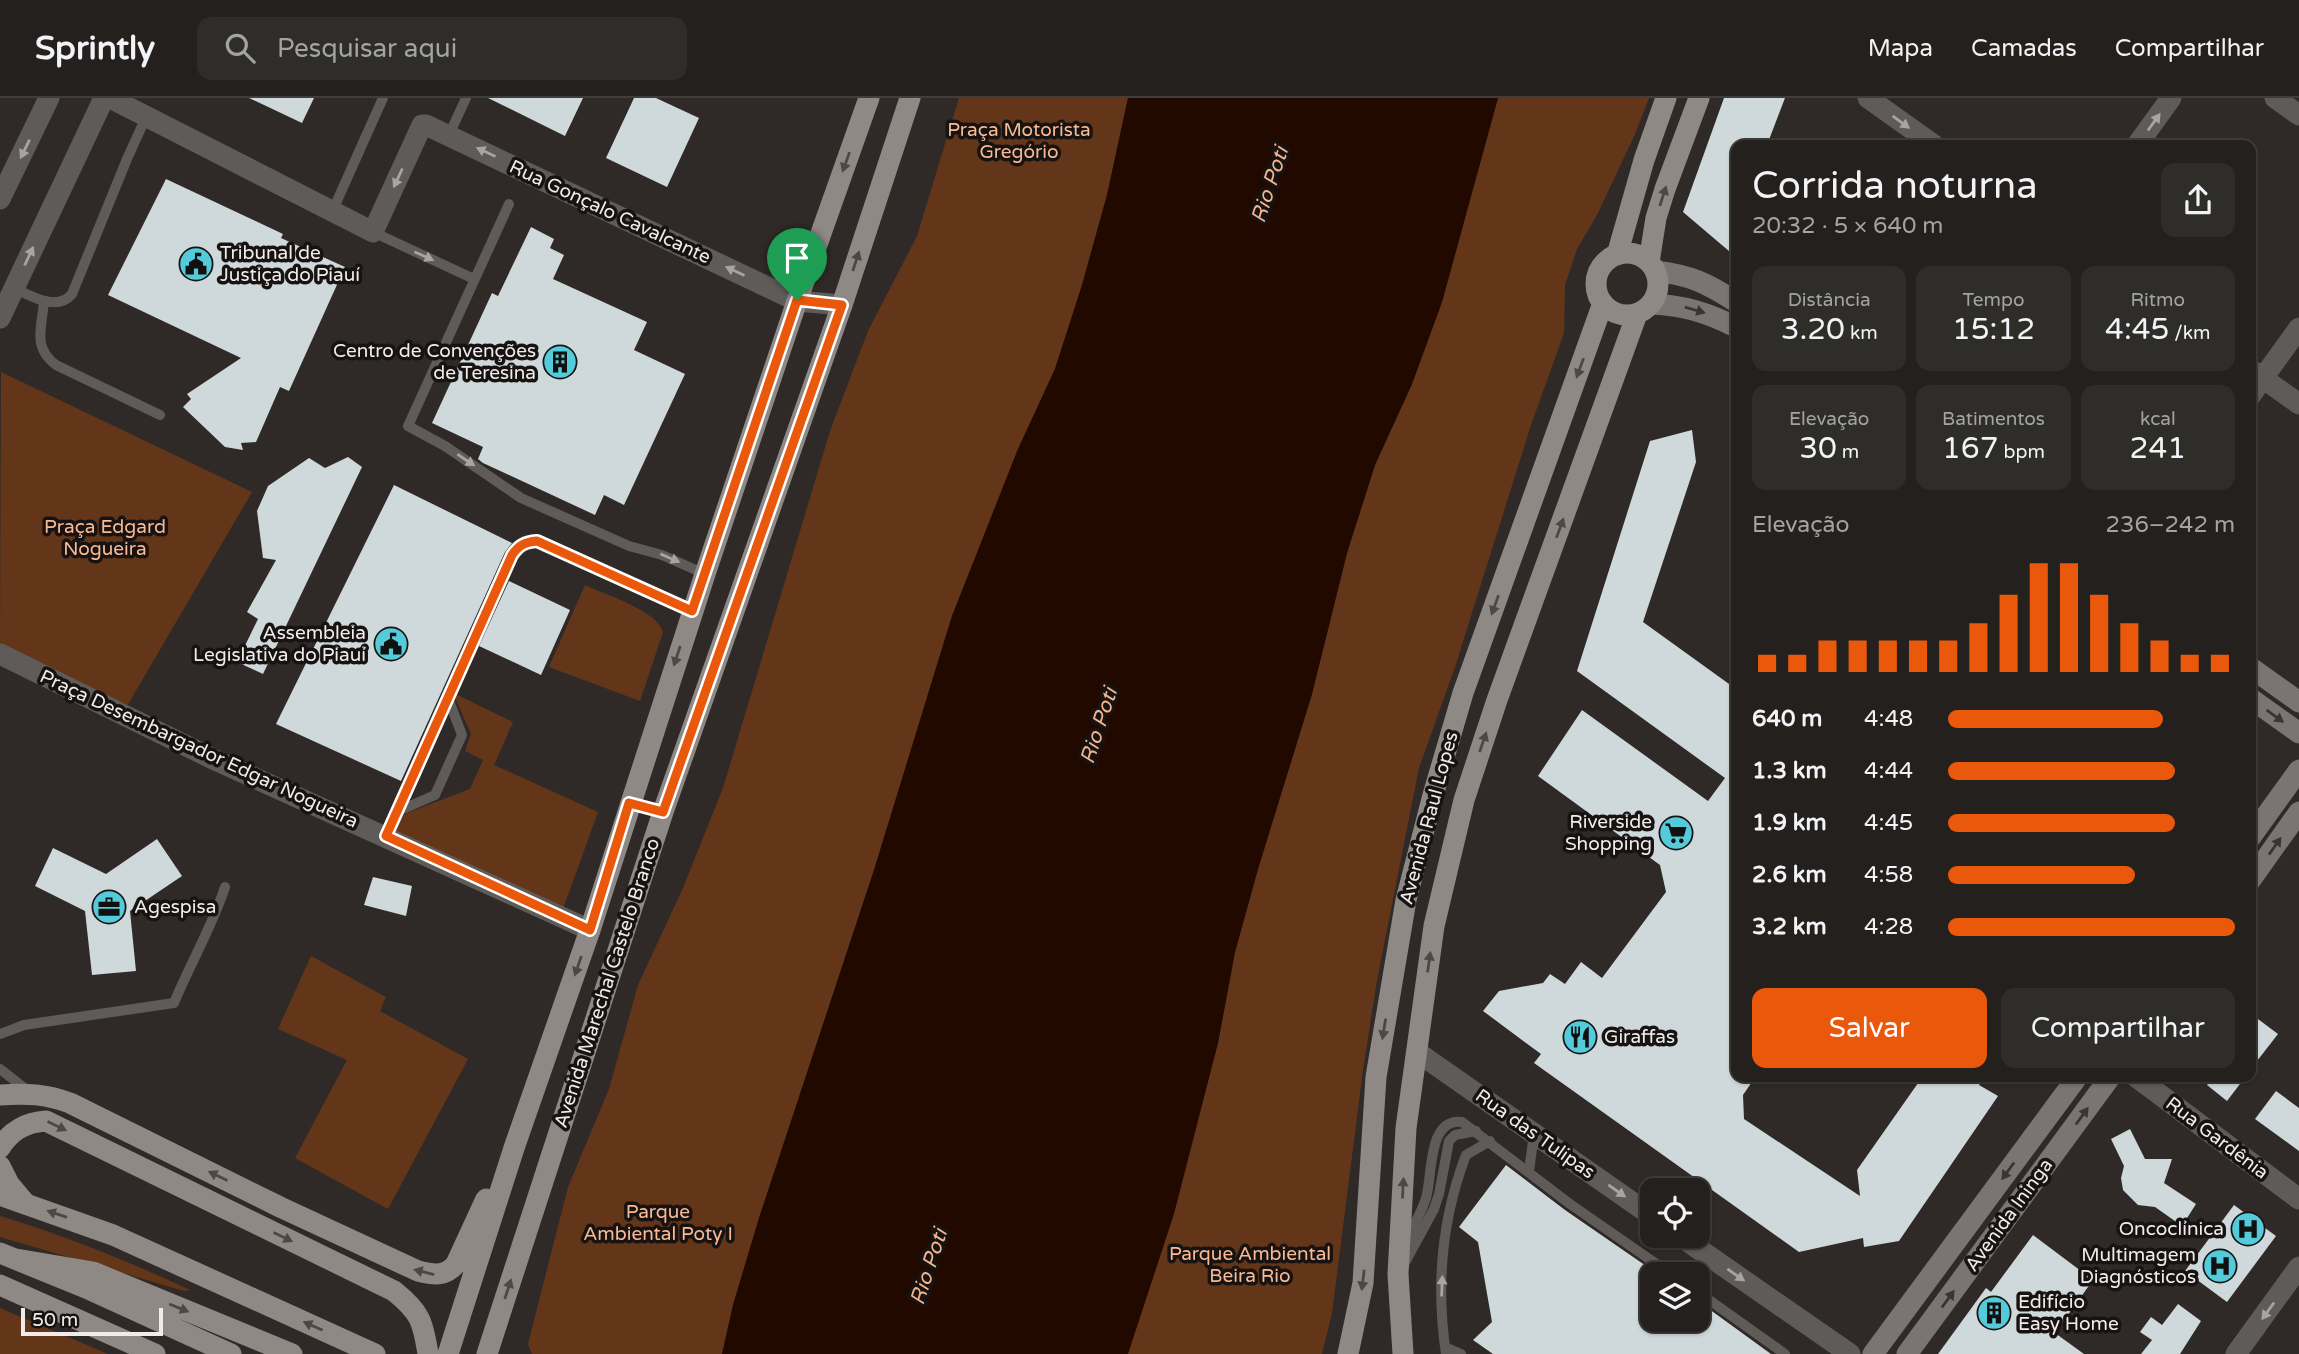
<!DOCTYPE html>
<html lang="pt">
<meta charset="utf-8">
<style>
body{margin:0;font-family:"Varela Round",sans-serif;background:#2f2d2a;color:#f1f3f6;height:100vh;display:flex;flex-direction:column;font-size:26px;white-space:nowrap}
*{box-sizing:border-box;margin:0}
p{font-size:23px;color:#a3a3a4}
.icon{flex:none;width:38px;height:38px;fill:none;stroke:currentColor;stroke-width:2;stroke-linecap:round;stroke-linejoin:round}
.map{position:relative;flex:1;overflow:hidden}
.details{position:absolute;left:1731px;top:42px;width:525px;height:942px;display:flex;flex-direction:column;background:#23201d;border-radius:14px;box-shadow:0 2px 5px #0004,0 0 0 2px #403e3b}
.details>*{flex:none}
.tools{position:absolute;left:1640px;top:1080px;display:grid;gap:14px}
.tools a{display:grid;place-items:center;width:70px;height:70px;border-radius:14px;background:#23201d;box-shadow:0 2px 5px #0004,0 0 0 2px #403e3b;font-size:35px}
.scale{position:absolute;left:21px;bottom:18px;width:142px;box-sizing:border-box;padding-left:7px;border:4px solid #f0ecea;border-top:0;font-size:19px;line-height:24px;white-space:nowrap;color:#f0ecea;-webkit-text-stroke:5px #161312;paint-order:stroke}
.pin{position:absolute;display:grid;place-items:center;width:60px;height:60px;color:#fff;margin:-72px -30px;border-radius:50% 50% 50% 0;rotate:-45deg;box-shadow:0 0 7px #0007}
.pin .icon{rotate:45deg}
.round{display:grid;place-items:center;flex:none;width:74px;height:74px;border-radius:14px;background:#2f2d2a}
.overview{display:flex;align-items:center;justify-content:space-between;height:119px;padding:0 21px}
h1{font-size:38px;font-weight:600;line-height:52px}
.stats{display:grid;grid-template-columns:repeat(3,1fr);gap:10px;height:119px;padding:7px 21px}
.stats div{display:grid;align-content:center;border-radius:14px;background:#2f2d2a;text-align:center}
.stats b{font-size:30px;font-weight:600}
.stats small{font-size:19px;font-weight:400}
.stats p{font-size:19px}
.chart{height:196px;padding:14px 21px}
.chart p{display:flex;justify-content:space-between}
.chart svg{width:100%;height:126px;margin-top:7px;stroke:#ea580c;stroke-width:6}
.primary-button{display:flex;gap:14px;margin-top:auto;padding:14px 21px}
.primary-button a{flex:1;height:80px;border-radius:14px;background:#ea580c;color:#fff;font-size:28px;font-weight:600;line-height:80px;text-align:center}
.primary-button a+a{background:#2f2d2a;color:#f1f3f6}
ul{padding:0 21px;list-style:none;font-size:23px}
li{display:grid;grid-template-columns:112px 84px 1fr;align-items:center;height:52px}
li i{height:18px;border-radius:9px;background:#ea580c}
header{display:flex;align-items:center;gap:42px;box-sizing:border-box;height:98px;padding:0 35px;background:#23201d;border-bottom:2px solid #403e3b}
header strong{font-size:33px}
nav{display:flex;gap:38px;margin-inline-start:auto;font-size:24px}
.search{width:490px;height:63px;background:#2f2d2a;display:flex;align-items:center;gap:18px;box-sizing:border-box;padding:0 24px;border-radius:14px;color:#a3a3a4;font-size:26px}
.map>svg:first-child{display:block}
.green{fill:#643619}
.water{fill:#210900}
.building{fill:#cfd8da}
.lines{fill:none;stroke-linecap:round;stroke-linejoin:round}
.lane{stroke:#5e5b59;stroke-width:10}
.street{stroke:#5e5b59;stroke-width:21}
.secondary{stroke:#7a7573;stroke-width:21}
.primary{stroke:#8f8986;stroke-width:21}
.oneway{fill:#a7a4a2}
.oneway2{fill:#4c4846}
.oneway3{fill:#393534}
.route-casing{stroke:#fff;stroke-width:14}
.route{stroke:#ea580c;stroke-width:9}
.labels{text-anchor:middle;dominant-baseline:central;stroke-width:7;stroke-linejoin:round;paint-order:stroke}
.park-label{font-size:19px;fill:#fab992;stroke:#161312}
.street-label{font-size:19px;fill:#f0ecea;stroke:#161312}
.poi-label{font-size:19px;fill:#f0ecea;stroke:#161312;text-anchor:end}
.water-label{font-size:21px;font-style:italic;fill:#f5b48d;stroke:#161312}
</style>
<header>
<strong>Sprintly</strong>
<div class="search"><svg class="icon" aria-label="search" viewBox="0 0 24 24"><circle cx="10" cy="10" r="6"/><path d="M15 15l6 6"/></svg>Pesquisar aqui</div>
<nav><a>Mapa</a><a>Camadas</a><a>Compartilhar</a></nav>
</header>
<div class="map">
<svg width="2299" height="1256" viewBox="0 0 2299 1256">
<rect width="100%" height="100%" fill="#2f2a27"/>
<path class="green" d="M959,0h169l-21,97 -25,90 -27,84 -37,80 -66,167 -78,254 -115,348 -26,87 -11,49h-190l-4,-10 40,-157 41,-98 29,-104 45,-97 40,-100 107,-357 38,-100 49,-95z
M1498,0h151l-14,36 -37,79 -21,36 -12,36 -1,48 -33,92 -76,242 -36,101 -42,212 -14,90 -31,243 -10,41h-194l90,-311 17,-91 23,-83 54,-175 35,-141 28,-88 37,-81 30,-82z
M1,274l251,120 -125,214 -127,-61z
M585,487c19,9 73,26 78,47l-23,69 -91,-34z
M453,595l60,29 -19,43 104,47 -35,97 -171,-77 7,-16 71,-27 13,-29 -18,-9 6,-17z
M311,858l75,41 -6,14 88,48 -80,150 -93,-51 52,-98 -69,-31z
M0,1118c66,20 128,45 190,74l-6,1 -184,-54z
M0,1210l108,46h-108z"/>
<path class="water" d="M1128,0h370l-56,204 -30,82 -37,81 -28,88 -35,141 -54,175 -23,83 -17,91 -44,171 -46,140h-406l11,-49 26,-87 115,-348 78,-254 66,-167 37,-80 27,-84 25,-90z"/>
<path class="building" d="M249,0h65l-12,25z
M488,0h95l-18,38z
M634,0h22l43,20 -32,69 -61,-29z
M1724,0h61l-18,47h-31v112l-53,-45z
M166,81l117,55 -2,4 64,29 -56,124 -9,-4 -24,55 -15,1 2,7 -18,-3 -42,-40 8,-8 -4,-5 54,-36 -133,-63z
M531,129l23,12 -4,9 14,7 -11,24 94,43 -13,28 51,24 -61,131 -20,-10 -9,20 -112,-52 -5,-4 5,-12 -51,-24 60,-130 6,3z
M1692,332l4,32 -53,160 93,67v387h20l-13,19 1,24 116,77 -3,-26 66,-94h62l-6,9 19,11 -99,145 -35,6 -1,-9 -64,14 -265,-189 7,-9 -58,-43 16,-20 44,-8 7,-9 15,10 16,-22 21,16 64,-86 -6,-27 -122,-89 44,-66 126,91 17,-23 -148,-107 73,-230z
M348,359l14,10 -99,207 -26,-12 21,-43 -11,-7 29,-52 -13,-2 -6,-47 11,-25 41,-28 16,10z
M394,387l118,58 -7,9 -104,229 -125,-57z
M509,483l61,29 -29,65 -62,-29z
M157,741l25,37 -52,35 6,60 -44,4 -7,-64 -50,-25 18,-38 53,26z
M373,779l39,9 -6,30 -42,-11z
M2258,921l20,15 -28,36v-42z
M2214,978h32l-19,25 -20,-16z
M2276,993l23,17v43l-44,-32z
M2130,1031l15,30h27l-8,24 32,21 -14,22 -27,-19 -17,-2 -15,-15 -2,-12 3,-12 -13,-27z
M1506,1067l59,45 87,60v50h46v-19l73,53h-278l-20,-14 19,-18 -14,-80 -19,-15z
M2234,1107l42,31 -49,66 -42,-31z
M2033,1137l60,45 -38,53 29,21h-146l48,-66 5,4z
M2178,1206l23,17 -21,33h-39l11,-14 -12,-8 11,-15 11,8z"/>
<g class="lines">
<path class="lane" d="M449,37l17,-37
M509,106l-101,222 37,20 76,52 108,48 33,9 43,19
M332,114l51,-114
M373,134l101,47
M14,190c17,8 43,24 58,6l55,-135 19,-42
M44,203c-2,27 -12,46 12,64l104,50
M396,714l39,-17 27,-60 -14,-37
M385,738l127,-281c7,-10 13,-13 25,-14l155,70
M0,936l24,-9 150,-22c16,-39 38,-76 51,-116
M0,971l28,22
M1529,1073l5,-37
M1404,1145c8,-14 17,-29 22,-45 7,-23 1,-80 36,-76l108,82 101,70
M1403,1168l31,-57 5,-15 10,-53 6,-6 21,-4
M1698,1194l87,62
M1445,1249l16,7
M1446,1256c-10,-67 -4,-136 20,-199l24,-14"/>
<path class="street" d="M110,0l263,134 49,-107h4l371,176 45,4
M1868,0l66,47
M2275,0l24,17
M2137,47l34,-47
M0,101l49,-101
M0,220l104,-220
M2250,271l49,35
M2250,298l49,-68
M0,556l213,105 377,171
M1417,954l235,164
M2135,978l164,123
M1680,1138l170,118
M2236,1256l63,-87"/>
<path class="secondary" d="M1655,173c35,4 52,12 81,31
M1652,206c31,1 56,9 84,23
M2250,569l49,35
M2250,600l49,35
M2250,740l49,-68
M2250,783l49,-69
M1873,1256l205,-278
M1907,1256l204,-278"/>
<path class="primary" d="M1596 186a31 31 0 1 1 62 0a31 31 0 1 1-62 0Z
M1617,157l27,-95 22,-62
M1649,164l7,-44 9,-29 34,-91
M0,997c26,-2 46,-1 70,8l210,104 138,64c16,4 27,6 38,-7l30,-65
M0,1050c10,-17 27,-26 46,-27l348,170c26,21 29,30 34,63
M0,1068l9,18 16,19
M0,1097l113,40 262,119
M0,1155l86,35 145,66
M16,1161l77,13 199,82
M0,1187l155,69
M448,1256l66,-206 76,-218 115,-356 92,-273 72,-203
M487,1256l176,-542 179,-507 68,-207
M1348,1256l15,-71 13,-206 30,-177 27,-105 30,-102 140,-390
M1403,1256l-5,-80 8,-146 28,-202 30,-126 33,-100 140,-386"/>
</g>
<defs><path id="oneway-solid" d="M-6-.8H1V-3.2L6.5 0L1 3.2V.8H-6Z" transform="scale(1.75)"/></defs>
<g class="oneway">
<use href="#oneway-solid" transform="translate(1901 24) rotate(36)"/>
<use href="#oneway-solid" transform="translate(2154 24) rotate(-54)"/>
<use href="#oneway-solid" transform="translate(25 51) rotate(116)"/>
<use href="#oneway-solid" transform="translate(486 54) rotate(-155)"/>
<use href="#oneway-solid" transform="translate(398 80) rotate(115)"/>
<use href="#oneway-solid" transform="translate(29 158) rotate(-65)"/>
<use href="#oneway-solid" transform="translate(424 158) rotate(24)"/>
<use href="#oneway-solid" transform="translate(735 173) rotate(-155)"/>
<use href="#oneway-solid" transform="translate(466 362) rotate(34)"/>
<use href="#oneway-solid" transform="translate(670 460) rotate(23)"/>
<use href="#oneway-solid" transform="translate(1617 1093) rotate(35)"/>
<use href="#oneway-solid" transform="translate(1736 1177) rotate(35)"/>
<use href="#oneway-solid" transform="translate(1442 1188) rotate(-88)"/>
<use href="#oneway-solid" transform="translate(2268 1213) rotate(126)"/>
</g>
<g class="oneway2">
<use href="#oneway-solid" transform="translate(846 64) rotate(110)"/>
<use href="#oneway-solid" transform="translate(1663 98) rotate(-72)"/>
<use href="#oneway-solid" transform="translate(856 163) rotate(-72)"/>
<use href="#oneway-solid" transform="translate(1580 270) rotate(110)"/>
<use href="#oneway-solid" transform="translate(1560 430) rotate(-70)"/>
<use href="#oneway-solid" transform="translate(1495 507) rotate(110)"/>
<use href="#oneway-solid" transform="translate(677 558) rotate(108)"/>
<use href="#oneway-solid" transform="translate(1483 644) rotate(-71)"/>
<use href="#oneway-solid" transform="translate(1429 864) rotate(-82)"/>
<use href="#oneway-solid" transform="translate(578 868) rotate(109)"/>
<use href="#oneway-solid" transform="translate(1384 931) rotate(99)"/>
<use href="#oneway-solid" transform="translate(57 1028) rotate(26)"/>
<use href="#oneway-solid" transform="translate(218 1078) rotate(-154)"/>
<use href="#oneway-solid" transform="translate(1403 1090) rotate(-87)"/>
<use href="#oneway-solid" transform="translate(57 1116) rotate(-161)"/>
<use href="#oneway-solid" transform="translate(283 1139) rotate(26)"/>
<use href="#oneway-solid" transform="translate(424 1174) rotate(-166)"/>
<use href="#oneway-solid" transform="translate(1363 1182) rotate(97)"/>
<use href="#oneway-solid" transform="translate(508 1191) rotate(-72)"/>
<use href="#oneway-solid" transform="translate(179 1210) rotate(22)"/>
<use href="#oneway-solid" transform="translate(313 1228) rotate(-156)"/>
</g>
<g class="oneway3">
<use href="#oneway-solid" transform="translate(1695 212) rotate(16)"/>
<use href="#oneway-solid" transform="translate(2275 618) rotate(36)"/>
<use href="#oneway-solid" transform="translate(2275 748) rotate(-55)"/>
<use href="#oneway-solid" transform="translate(2082 1018) rotate(-54)"/>
<use href="#oneway-solid" transform="translate(2008 1073) rotate(126)"/>
<use href="#oneway-solid" transform="translate(1948 1201) rotate(-54)"/>
</g>
<g class="lines">
<g class="route-casing">
<path id="route" d="M797,202l45,5 -179,507 -34,-9 -39,127 -204,-94 126,-281c7,-10 13,-13 25,-14l155,70z"/>
</g>
<use href="#route" class="route"/>
</g>
<defs>
<g id="civic-disc" transform="scale(1.75)"><circle r="9.5" fill="#53cbdb" stroke="#161312"/><path d="M-.6-6.5H3V-4.5H.6V-3L4-1V1h2V6H-6V1h2V-1L-.6-3ZM-1.2 2.5V6h2.4V2.5Z" fill="#111"/></g>
<g id="building-disc" transform="scale(1.75)"><circle r="9.5" fill="#53cbdb" stroke="#161312"/><path d="M-4-6H4V6H1V3H-1V6H-4ZM-2.5-4.3h1.7v1.8h-1.7ZM.8-4.3h1.7v1.8H.8ZM-2.5-1h1.7V.8h-1.7ZM.8-1h1.7V.8H.8Z" fill="#111"/></g>
<g id="supermarket-disc" transform="scale(1.75)"><circle r="9.5" fill="#53cbdb" stroke="#161312"/><path d="M-6-5.5h2.5l.6 2H6L4.5 2H-2.5L-4.4-4H-6ZM-1.5 3.2a1.3 1.3 0 1 0 .1 0ZM3 3.2a1.3 1.3 0 1 0 .1 0Z" fill="#111"/></g>
<g id="office-disc" transform="scale(1.75)"><circle r="9.5" fill="#53cbdb" stroke="#161312"/><path d="M-6-3h4V-5.5h4V-3h4V5H-6ZM-1-4.5V-3h2v-1.5ZM-6 0V1H6V0Z" fill="#111"/></g>
<g id="restaurant-disc" transform="scale(1.75)"><circle r="9.5" fill="#53cbdb" stroke="#161312"/><path d="M-5-6h1v4h1v-4h1v4h1v-4h1v5L-1.5 .5V6h-2V.5L-5-1ZM5-6V6H3V1.5H1.5Q1.5-4 5-6Z" fill="#111"/></g>
<g id="hospital-disc" transform="scale(1.75)"><circle r="9.5" fill="#53cbdb" stroke="#161312"/><path d="M-5-5h3v3.5h4V-5h3V5h-3V1.5h-4V5h-3Z" fill="#111"/></g>
</defs>
<g fill-rule="evenodd">
<use href="#civic-disc" x="196" y="166"/>
<use href="#building-disc" x="560" y="264"/>
<use href="#civic-disc" x="391" y="546"/>
<use href="#supermarket-disc" x="1676" y="735"/>
<use href="#office-disc" x="109" y="809"/>
<use href="#restaurant-disc" x="1580" y="939"/>
<use href="#hospital-disc" x="2248" y="1131"/>
<use href="#hospital-disc" x="2220" y="1168"/>
<use href="#building-disc" x="1994" y="1215"/>
</g>
<g class="labels">
<g class="park-label">
<text x="1019" y="32">Praça Motorista<tspan x="1019" dy="22">Gregório</tspan></text>
<text x="105" y="429">Praça Edgard<tspan x="105" dy="22">Nogueira</tspan></text>
<text x="658" y="1114">Parque<tspan x="658" dy="22">Ambiental Poty I</tspan></text>
<text x="1250" y="1156">Parque Ambiental<tspan x="1250" dy="22">Beira Rio</tspan></text>
</g>
<g class="street-label">
<text transform="translate(610 114) rotate(25)">Rua Gonçalo Cavalcante</text>
<text transform="translate(199 651) rotate(25)">Praça Desembargador Edgar Nogueira</text>
<text transform="translate(1429 720) rotate(-75)">Avenida Raul Lopes</text>
<text transform="translate(607 885) rotate(-72)">Avenida Marechal Castelo Branco</text>
<text transform="translate(1535 1036) rotate(35)">Rua das Tulipas</text>
<text transform="translate(2217 1040) rotate(37)">Rua Gardênia</text>
<text transform="translate(2009 1117) rotate(-54)">Avenida Ininga</text>
</g>
<g class="poi-label">
<text x="220" y="155" text-anchor="start">Tribunal de<tspan x="220" dy="22">Justiça do Piauí</tspan></text>
<text x="536" y="253">Centro de Convenções<tspan x="536" dy="22">de Teresina</tspan></text>
<text x="366" y="535">Assembleia<tspan x="366" dy="22">Legislativa do Piauí</tspan></text>
<text x="1652" y="724">Riverside<tspan x="1652" dy="22">Shopping</tspan></text>
<text x="134" y="809" text-anchor="start">Agespisa</text>
<text x="1604" y="939" text-anchor="start">Giraffas</text>
<text x="2224" y="1131">Oncoclínica</text>
<text x="2196" y="1157">Multimagem<tspan x="2196" dy="22">Diagnósticos</tspan></text>
<text x="2018" y="1204" text-anchor="start">Edifício<tspan x="2018" dy="22">Easy Home</tspan></text>
</g>
<g class="water-label">
<text transform="translate(1270 87) rotate(-72)">Rio Poti</text>
<text transform="translate(1099 628) rotate(-72)">Rio Poti</text>
<text transform="translate(929 1169) rotate(-72)">Rio Poti</text>
</g>
</g>
</svg>
<div class="tools">
<a><svg class="icon" aria-label="locate" viewBox="0 0 24 24"><circle cx="12" cy="12" r="6"/><path d="M12 2v4M12 18v4M2 12h4M18 12h4"/></svg></a>
<a><svg class="icon" aria-label="layers" viewBox="0 0 24 24"><path d="M12 4l9 5-9 5-9-5zM3 14l9 5 9-5"/></svg></a>
</div>
<div class="scale">50 m</div>
<div class="pin" style="left:797px;top:202px;background:#1e9e55"><svg class="icon" aria-label="arrive" viewBox="0 0 24 24"><path d="M6 21V4h12l-3 4 3 4H6"/></svg></div>
<section class="details">
<div class="overview"><div><h1>Corrida noturna</h1><p>20:32 · 5 × 640 m</p></div><a class="round"><svg class="icon" aria-label="share" viewBox="0 0 24 24"><path d="M12 15V3M7 8l5-5 5 5M5 13v7h14v-7"/></svg></a></div>
<div class="stats">
<div><p>Distância</p><b>3.20<small> km</small></b></div>
<div><p>Tempo</p><b>15:12</b></div>
<div><p>Ritmo</p><b>4:45<small> /km</small></b></div>
</div>
<div class="stats">
<div><p>Elevação</p><b>30<small> m</small></b></div>
<div><p>Batimentos</p><b>167<small> bpm</small></b></div>
<div><p>kcal</p><b>241</b></div>
</div>
<div class="chart"><p><span>Elevação</span>236–242 m</p>
<svg viewBox="0 0 160 44" preserveAspectRatio="none"><path d="M5 44V38M15 44V38M25 44V33M35 44V33M45 44V33M55 44V33M65 44V33M75 44V27M85 44V17M95 44V6M105 44V6M115 44V17M125 44V27M135 44V33M145 44V38M155 44V38"/></svg>
</div>
<ul>
<li><b>640 m</b>4:48<i style="width:75%"></i></li>
<li><b>1.3 km</b>4:44<i style="width:79%"></i></li>
<li><b>1.9 km</b>4:45<i style="width:79%"></i></li>
<li><b>2.6 km</b>4:58<i style="width:65%"></i></li>
<li><b>3.2 km</b>4:28<i style="width:100%"></i></li>
</ul>
<div class="primary-button"><a>Salvar</a><a>Compartilhar</a></div>
</section>
</div>
